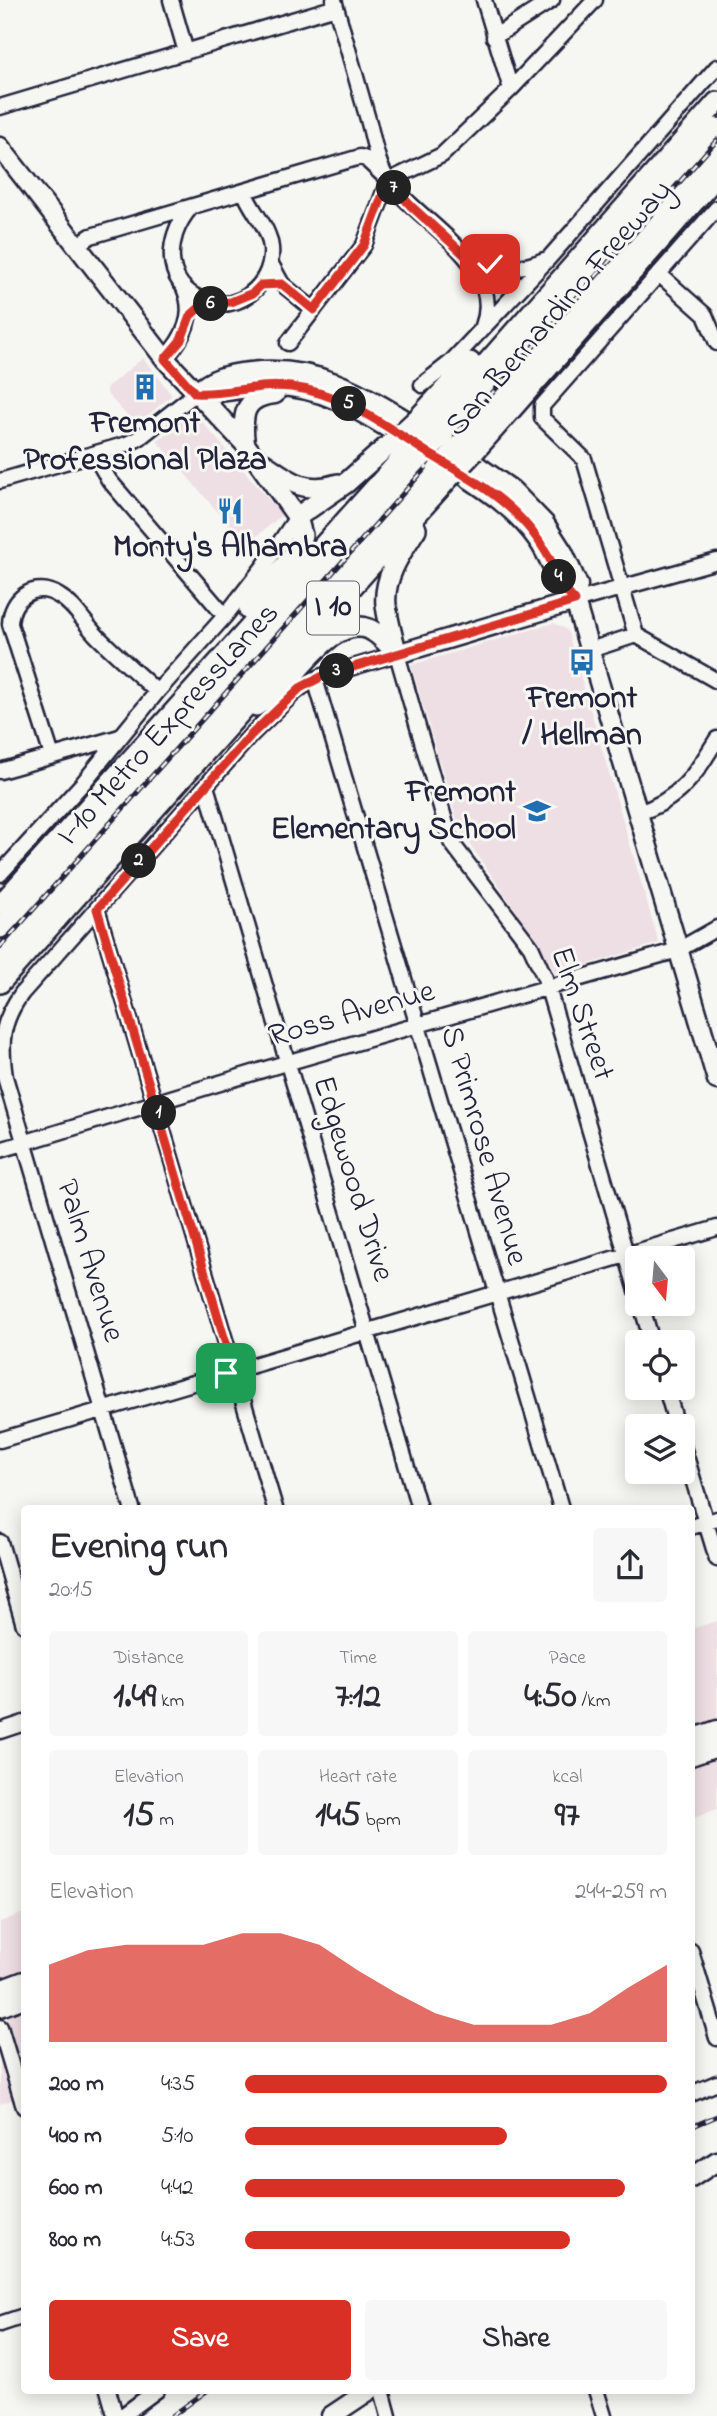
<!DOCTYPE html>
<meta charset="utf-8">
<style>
body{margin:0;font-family:"Indie Flower",sans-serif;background:#f7f7f7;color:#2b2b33;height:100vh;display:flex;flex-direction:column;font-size:26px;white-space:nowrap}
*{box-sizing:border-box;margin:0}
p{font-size:23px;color:#7c7c81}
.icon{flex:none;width:38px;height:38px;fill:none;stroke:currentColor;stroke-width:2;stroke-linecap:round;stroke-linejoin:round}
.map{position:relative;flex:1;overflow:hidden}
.sheet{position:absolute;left:21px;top:1505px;width:674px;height:889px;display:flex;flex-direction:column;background:#fff;border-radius:7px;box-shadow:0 4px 18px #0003}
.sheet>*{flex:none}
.needle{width:46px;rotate:164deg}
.fabs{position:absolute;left:625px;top:1246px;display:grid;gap:14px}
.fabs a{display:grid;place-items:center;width:70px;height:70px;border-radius:7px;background:#fff;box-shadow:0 4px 18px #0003;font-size:35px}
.pin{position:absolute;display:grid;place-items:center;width:60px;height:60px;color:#fff;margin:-30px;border-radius:14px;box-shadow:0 4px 10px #0006}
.km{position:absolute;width:35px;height:35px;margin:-18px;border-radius:50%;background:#222;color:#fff;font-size:19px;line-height:35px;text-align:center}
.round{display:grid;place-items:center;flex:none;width:74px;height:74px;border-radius:7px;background:#f7f7f7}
.summary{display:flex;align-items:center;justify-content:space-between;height:119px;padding:0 28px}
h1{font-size:38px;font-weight:700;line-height:52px}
.metrics{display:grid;grid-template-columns:repeat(3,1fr);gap:10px;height:119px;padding:7px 28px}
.metrics div{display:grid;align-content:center;border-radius:7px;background:#f7f7f7;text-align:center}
.metrics b{font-size:35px;font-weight:700}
.metrics small{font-size:19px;font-weight:400}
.metrics p{font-size:19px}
.chart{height:196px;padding:14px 28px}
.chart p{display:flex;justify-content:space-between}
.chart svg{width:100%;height:126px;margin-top:7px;fill:#d93025;opacity:.7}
.action{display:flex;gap:14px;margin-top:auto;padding:14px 28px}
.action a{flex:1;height:80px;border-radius:7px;background:#d93025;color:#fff;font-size:28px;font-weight:700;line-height:80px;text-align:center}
.action a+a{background:#f7f7f7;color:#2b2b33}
ul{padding:0 28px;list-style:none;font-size:23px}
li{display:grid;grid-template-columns:112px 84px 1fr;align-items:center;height:52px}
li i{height:18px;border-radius:9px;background:#d93025}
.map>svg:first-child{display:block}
.built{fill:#eedfe4}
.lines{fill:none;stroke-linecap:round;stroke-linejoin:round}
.minor-casing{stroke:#22223b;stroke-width:19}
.major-casing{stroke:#22223b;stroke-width:23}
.highway-casing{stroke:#22223b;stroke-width:24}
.minor{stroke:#f6f6f2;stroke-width:14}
.major{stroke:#f6f6f2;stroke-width:18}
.highway{stroke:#f6f6f2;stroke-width:19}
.rail-casing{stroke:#22223b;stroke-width:5}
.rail{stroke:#f6f6f2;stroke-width:2.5;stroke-dasharray:8;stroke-linecap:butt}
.highway-bridge-casing{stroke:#22223b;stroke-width:24;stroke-linecap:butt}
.highway-bridge{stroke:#f6f6f2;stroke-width:19}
.route-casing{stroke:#fff;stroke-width:14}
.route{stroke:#d93025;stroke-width:9}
.labels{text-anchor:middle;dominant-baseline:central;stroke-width:6;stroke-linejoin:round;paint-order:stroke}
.shield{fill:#f6f6f2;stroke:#626272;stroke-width:2}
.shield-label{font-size:30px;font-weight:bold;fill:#22223b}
.street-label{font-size:32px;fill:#22223b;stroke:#f6f6f2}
.poi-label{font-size:32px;font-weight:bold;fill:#22223b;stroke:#f6f6f2}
</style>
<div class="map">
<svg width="717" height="2416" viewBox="0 0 717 2416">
<rect width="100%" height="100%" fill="#f6f6f2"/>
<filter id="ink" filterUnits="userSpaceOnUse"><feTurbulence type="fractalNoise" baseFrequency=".0143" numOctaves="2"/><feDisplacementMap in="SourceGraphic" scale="14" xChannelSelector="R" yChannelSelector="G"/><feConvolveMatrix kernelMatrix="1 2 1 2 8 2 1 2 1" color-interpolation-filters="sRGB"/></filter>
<g filter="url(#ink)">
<path class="built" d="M143,358l29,37 -36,30 -28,-30 -2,-7z
M193,411l89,104 -36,30 -89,-104z
M554,623l13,7 92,313 -103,31 -17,-30 -79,-114 -49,-165z
M717,1621v100l-26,9v-101z
M717,1755v54l-26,10v-54z
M24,1913v60l-24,7v-58z
M24,2007v57l-4,1 -13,-45 4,-8z
M0,2050l15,49 -15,5z"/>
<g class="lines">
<g class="minor-casing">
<path id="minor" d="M171,0l15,52
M334,0c12,41 23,82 35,123 5,19 9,45 21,60 31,40 116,83 93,143
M484,0l27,89
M494,37l58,-37
M0,107l336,-100
M191,207c-29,32 -28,86 23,96 31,6 60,-24 57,-55 -2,-22 -20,-37 -27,-57
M76,246l15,-10 269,-79 6,2 19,18
M467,257c25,10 52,15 77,3
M271,264l11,20 32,26
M659,274l46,41 12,28
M288,343l76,-98 24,-64 54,-26 69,-66 84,-89
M165,359c19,-22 31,-43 19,-71
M422,385l28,-22 99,-105 168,-191
M94,454l15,26 116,136
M0,481l127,-37 12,-6 57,-45
M575,601l142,-40
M636,635l-52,-176 -42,-41v-12l175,-198
M590,650l46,-15 81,46
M315,679l246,829
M52,756l-42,-132c1,-27 25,-43 49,-28 16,9 25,27 38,40 19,19 40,37 60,56
M0,771l120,-34
M206,786l213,722
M638,813c42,-13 57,-38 79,-74
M0,874l83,-91 74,-91 68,-76 39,-50 33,-49
M97,909l178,599
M0,1150l279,-85 399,-115 39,-22
M641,1304l11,38
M666,1388l11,38
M0,1440l717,-212
M682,1443l35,116
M132,1508l-127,-431c-5,-35 -4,-55 17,-84l229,-258 42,-41 14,-11 16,-7 74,-22 54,188 80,105 14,31 92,313
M691,1527l26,-8
M0,1542l24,83
M0,1731l24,-8
M691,1951l26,87
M0,2027l24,80
M691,2094l26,-11
M0,2324l24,-8
M108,2390l6,21 4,5
M382,2390l7,26
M596,2390l8,26
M122,2416l35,-26"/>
</g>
<g class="major-casing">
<path id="major" d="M0,147l165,212 80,85 52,73
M196,393c25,2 49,-7 75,-7 53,-1 94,28 138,55
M196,393c15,-15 33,-19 54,-21 69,-8 116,24 172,58
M245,444c-3,-28 -3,-47 30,-50
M458,452l54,38 33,34 18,28 15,33 -3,16
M445,463c34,22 69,43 93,77 14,20 19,44 37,61l142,479
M397,654l178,-53
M691,1739l26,-9
M691,1756l26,-9
M0,1990l24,-9
M0,2007l24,-9
M691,2178l26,-17
M331,2416l39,-26"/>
</g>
<g class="highway-casing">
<path id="highway" d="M419,417l51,-55
M431,426l286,-324
M444,434l273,-306
M460,444l257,-291
M474,452l243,-276
M257,459c28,18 44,37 81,25
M249,610l48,-60 5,-15 -5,-18 49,-34 46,-41
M397,654c-4,-15 -9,-32 -11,-49 -3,-28 16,-54 30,-76
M256,706c7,-5 15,-10 22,-16 22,-18 56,-75 91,-61 11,5 20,16 28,25
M0,905l407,-453
M0,928l38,-39 382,-430
M0,960l437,-490
M0,983l450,-506"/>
</g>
<use href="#minor" class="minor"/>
<use href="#major" class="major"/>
<use href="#highway" class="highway"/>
<g class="rail-casing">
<path id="rail" d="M0,947l717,-807
M691,2127l26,-11
M172,2416l36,-26"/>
</g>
<use href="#rail" class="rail"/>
<g class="highway-bridge-casing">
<path id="highway-bridge" d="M392,442l27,-25
M407,452l24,-26
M420,459l24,-25
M437,470l23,-26
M450,477l24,-25"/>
</g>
<use href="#highway-bridge" class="highway-bridge"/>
</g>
</g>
<g class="lines" filter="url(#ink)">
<g class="route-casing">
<path id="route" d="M226,1373l8,-2 -137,-462 154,-174 49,-47 23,-12 252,-75c-14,-14 -14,-20 -22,-36 -8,-16 -18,-31 -30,-44 -26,-29 -62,-48 -95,-68 -43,-27 -85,-60 -137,-66 -33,-4 -63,8 -96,6l-30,-34 16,-19 9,-24 9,-8 15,-5 17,-1 22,-9 8,-8 21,-1 32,26 50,-65 24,-64 23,25 56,51 23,7"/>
</g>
<use href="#route" class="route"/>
</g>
<defs>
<g id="building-bare" transform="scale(2.1)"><path d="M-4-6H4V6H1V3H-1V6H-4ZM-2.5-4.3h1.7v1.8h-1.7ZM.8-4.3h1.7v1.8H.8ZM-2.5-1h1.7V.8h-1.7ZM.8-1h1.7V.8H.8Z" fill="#1f6fb2" stroke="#f6f6f2" stroke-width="2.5" paint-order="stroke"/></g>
<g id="restaurant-bare" transform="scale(2.1)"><path d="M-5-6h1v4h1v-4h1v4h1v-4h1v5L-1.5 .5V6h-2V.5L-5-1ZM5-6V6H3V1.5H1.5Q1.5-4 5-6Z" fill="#1f6fb2" stroke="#f6f6f2" stroke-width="2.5" paint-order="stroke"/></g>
<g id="bus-bare" transform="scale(2.1)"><path d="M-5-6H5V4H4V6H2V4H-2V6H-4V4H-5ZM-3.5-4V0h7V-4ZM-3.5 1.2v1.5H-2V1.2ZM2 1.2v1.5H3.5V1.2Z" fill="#1f6fb2" stroke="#f6f6f2" stroke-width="2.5" paint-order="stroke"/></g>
<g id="school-bare" transform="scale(2.1)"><path d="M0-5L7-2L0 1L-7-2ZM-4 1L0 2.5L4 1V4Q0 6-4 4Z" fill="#1f6fb2" stroke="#f6f6f2" stroke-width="2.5" paint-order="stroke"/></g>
</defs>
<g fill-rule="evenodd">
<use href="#building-bare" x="145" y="387"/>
<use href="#restaurant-bare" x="230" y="511"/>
<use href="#bus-bare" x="582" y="662"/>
<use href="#school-bare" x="537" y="811"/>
</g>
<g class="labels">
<rect class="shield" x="307" y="581.5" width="52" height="53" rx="5"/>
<g class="shield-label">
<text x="333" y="608">I 10</text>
</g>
<g class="street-label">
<text transform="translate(560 309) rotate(-49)">San Bernardino Freeway</text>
<text transform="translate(169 725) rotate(-48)">I-10 Metro ExpressLanes</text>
<text transform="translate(581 1014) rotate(71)">Elm Street</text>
<text transform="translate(352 1015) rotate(-16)">Ross Avenue</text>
<text transform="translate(483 1146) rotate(74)">S Primrose Avenue</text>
<text transform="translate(352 1179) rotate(73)">Edgewood Drive</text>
<text transform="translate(89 1261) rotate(73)">Palm Avenue</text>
</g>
<g class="poi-label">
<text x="145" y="424">Fremont<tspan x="145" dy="37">Professional Plaza</tspan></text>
<text x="230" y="548">Monty's Alhambra</text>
<text x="582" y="699">Fremont<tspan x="582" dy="37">/ Hellman</tspan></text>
<text x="516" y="793" text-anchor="end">Fremont<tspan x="516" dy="37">Elementary School</tspan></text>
</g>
</g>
</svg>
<div class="fabs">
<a><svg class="needle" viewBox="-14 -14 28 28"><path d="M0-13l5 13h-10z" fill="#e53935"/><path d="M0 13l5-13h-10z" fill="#7c7c81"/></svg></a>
<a><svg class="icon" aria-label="locate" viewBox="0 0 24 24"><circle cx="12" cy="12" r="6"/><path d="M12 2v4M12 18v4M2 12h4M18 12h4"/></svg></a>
<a><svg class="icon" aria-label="layers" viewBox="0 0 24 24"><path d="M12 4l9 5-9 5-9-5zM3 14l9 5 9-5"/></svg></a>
</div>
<div class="pin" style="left:226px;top:1373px;background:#1e9e55"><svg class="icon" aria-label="arrive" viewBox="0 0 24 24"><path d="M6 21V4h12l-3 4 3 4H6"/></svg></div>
<div class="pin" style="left:490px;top:264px;background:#d93025"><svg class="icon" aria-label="check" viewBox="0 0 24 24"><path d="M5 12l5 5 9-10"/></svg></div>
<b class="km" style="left:159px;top:1113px">1</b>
<b class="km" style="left:139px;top:861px">2</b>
<b class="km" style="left:337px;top:671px">3</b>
<b class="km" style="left:559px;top:577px">4</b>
<b class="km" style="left:349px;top:404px">5</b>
<b class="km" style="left:211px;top:304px">6</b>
<b class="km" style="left:394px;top:188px">7</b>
<section class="sheet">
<div class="summary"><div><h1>Evening run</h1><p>20:15</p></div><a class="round"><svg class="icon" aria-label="share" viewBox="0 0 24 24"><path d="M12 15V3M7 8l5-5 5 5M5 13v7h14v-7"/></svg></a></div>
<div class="metrics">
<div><p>Distance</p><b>1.49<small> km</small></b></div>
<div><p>Time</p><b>7:12</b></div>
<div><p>Pace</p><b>4:50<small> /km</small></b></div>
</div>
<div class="metrics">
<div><p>Elevation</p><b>15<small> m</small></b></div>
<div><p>Heart rate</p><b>145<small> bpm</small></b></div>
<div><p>kcal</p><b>97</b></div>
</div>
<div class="chart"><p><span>Elevation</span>244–259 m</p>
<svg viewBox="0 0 160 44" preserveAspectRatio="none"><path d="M0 44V17L10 12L20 10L30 10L40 10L50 6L60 6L70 10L80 19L90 27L100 34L110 38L120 38L130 38L140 34L150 25L160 17V44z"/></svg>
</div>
<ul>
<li><b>200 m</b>4:35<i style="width:100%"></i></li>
<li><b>400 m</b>5:10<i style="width:62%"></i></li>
<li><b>600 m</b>4:42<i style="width:90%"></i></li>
<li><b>800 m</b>4:53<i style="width:77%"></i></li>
</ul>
<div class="action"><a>Save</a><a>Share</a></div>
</section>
</div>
